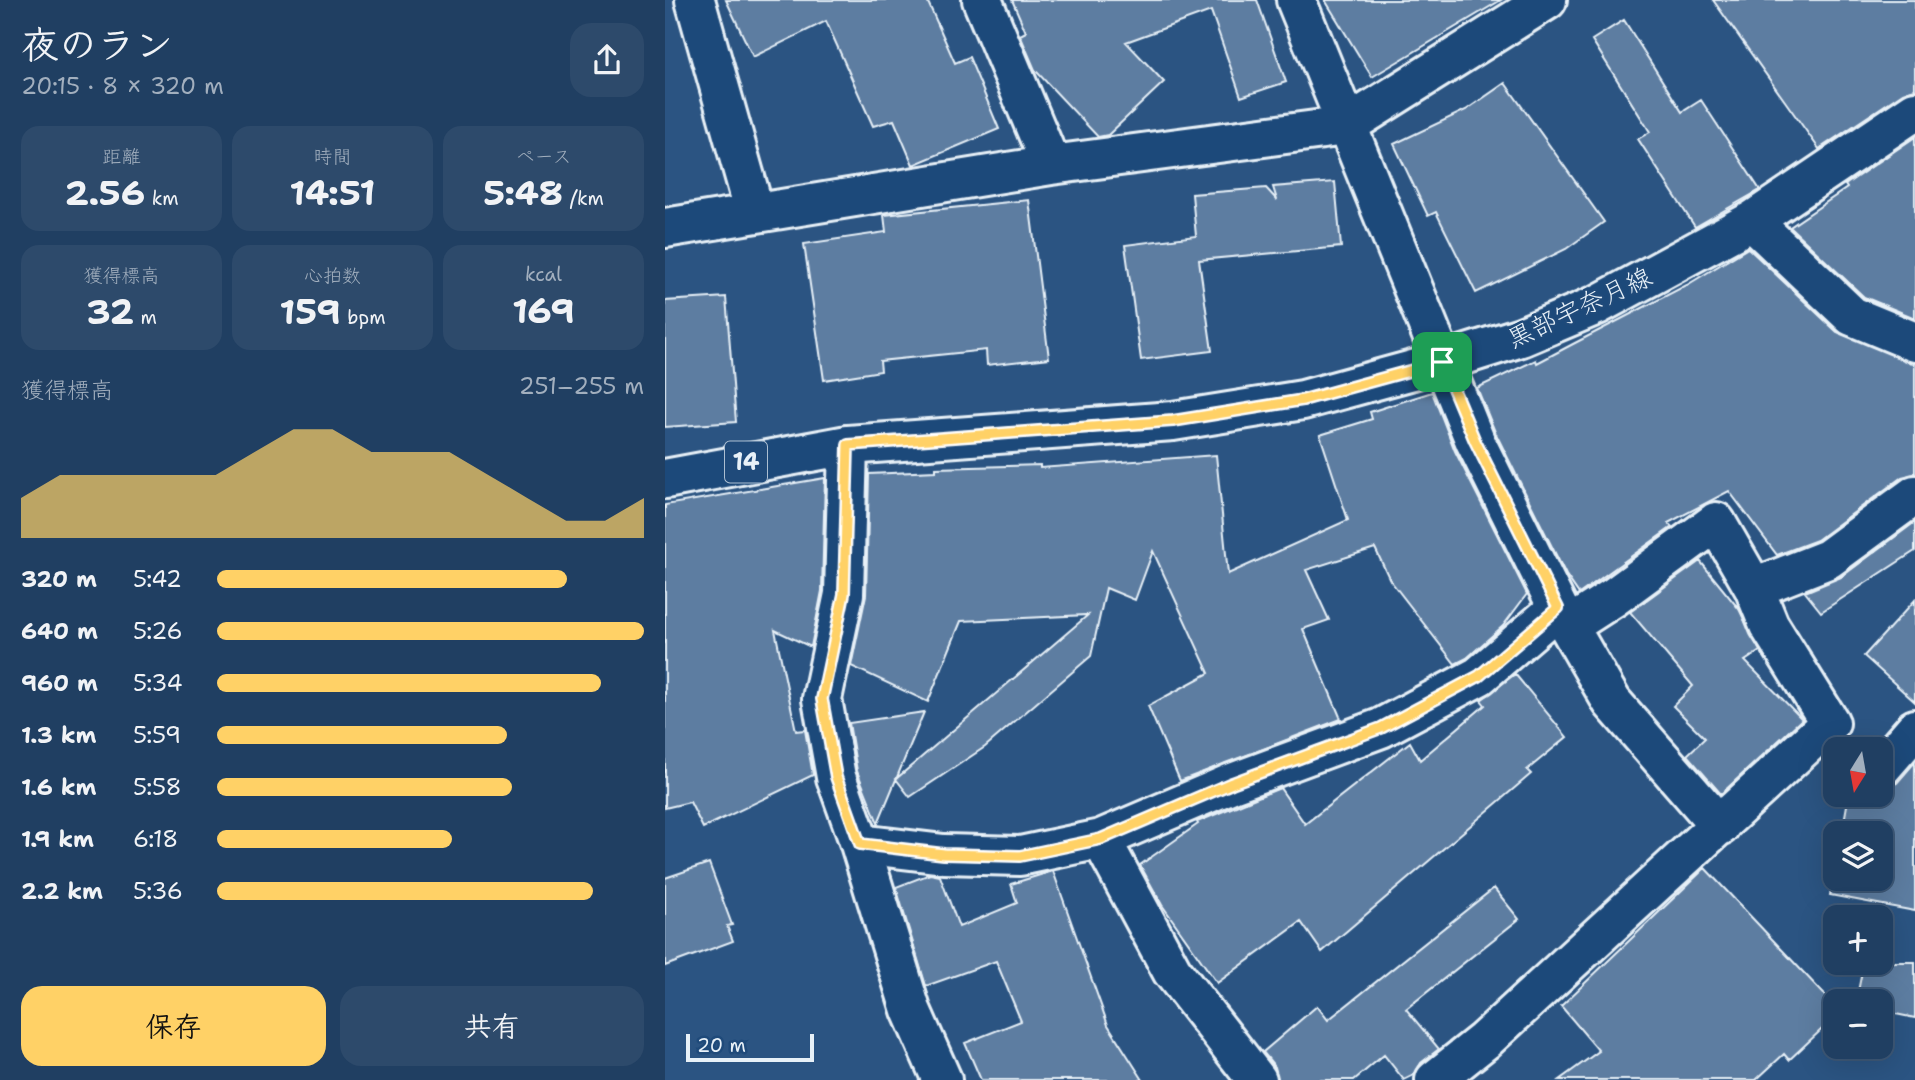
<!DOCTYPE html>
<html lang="ja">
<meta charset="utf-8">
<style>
body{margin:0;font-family:"Shantell Sans","Klee One",sans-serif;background:#2d4a6b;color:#f1f3f6;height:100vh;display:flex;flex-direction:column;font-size:26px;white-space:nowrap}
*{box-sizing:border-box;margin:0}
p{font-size:23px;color:#a2afbe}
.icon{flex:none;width:38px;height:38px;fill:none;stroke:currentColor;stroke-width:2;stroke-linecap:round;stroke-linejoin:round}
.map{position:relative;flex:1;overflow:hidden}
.panel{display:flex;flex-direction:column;background:#203f62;width:665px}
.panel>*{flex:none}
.needle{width:46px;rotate:191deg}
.controls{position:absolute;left:1158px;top:737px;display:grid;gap:14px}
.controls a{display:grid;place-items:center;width:70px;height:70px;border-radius:14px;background:#203f62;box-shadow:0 7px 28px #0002,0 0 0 2px #3d5877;font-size:35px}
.scale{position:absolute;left:21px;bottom:18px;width:128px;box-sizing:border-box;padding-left:7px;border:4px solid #e8f1f8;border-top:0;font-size:19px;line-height:24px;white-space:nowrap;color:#e8f1f8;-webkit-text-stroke:5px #1f4a7a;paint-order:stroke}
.pin{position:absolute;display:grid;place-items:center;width:60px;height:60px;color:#fff;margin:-30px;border-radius:14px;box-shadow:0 4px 10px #0006}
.round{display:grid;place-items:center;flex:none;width:74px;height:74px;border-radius:21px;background:#2d4a6b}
.head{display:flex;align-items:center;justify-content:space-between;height:119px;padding:0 21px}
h1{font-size:38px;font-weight:700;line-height:52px}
.stats{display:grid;grid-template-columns:repeat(3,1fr);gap:10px;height:119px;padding:7px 21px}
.stats div{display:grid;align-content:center;border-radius:18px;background:#2d4a6b;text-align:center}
.stats b{font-size:35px;font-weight:700}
.stats small{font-size:19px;font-weight:400}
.stats p{font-size:19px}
.chart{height:196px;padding:14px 21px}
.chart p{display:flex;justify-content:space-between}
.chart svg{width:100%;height:126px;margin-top:7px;fill:#ffd166;opacity:.7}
.primary-button{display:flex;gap:14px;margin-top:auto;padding:14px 21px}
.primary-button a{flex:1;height:80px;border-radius:21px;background:#ffd166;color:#111;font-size:28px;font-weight:700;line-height:80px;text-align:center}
.primary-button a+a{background:#2d4a6b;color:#f1f3f6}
ul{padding:0 21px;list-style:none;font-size:23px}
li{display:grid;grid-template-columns:112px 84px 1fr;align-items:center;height:52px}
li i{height:18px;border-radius:9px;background:#ffd166}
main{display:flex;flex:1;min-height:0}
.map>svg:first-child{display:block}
.building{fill:#5d7da1;stroke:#e8f1f8;stroke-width:2}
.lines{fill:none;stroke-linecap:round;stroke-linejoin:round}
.minor-casing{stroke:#e8f1f8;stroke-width:44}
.primary-casing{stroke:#e8f1f8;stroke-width:44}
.minor{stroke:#1f4a7a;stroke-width:38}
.primary{stroke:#1f4a7a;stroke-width:38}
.route-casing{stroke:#fff;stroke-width:14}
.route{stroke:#ffd166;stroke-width:9}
.labels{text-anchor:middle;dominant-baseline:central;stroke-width:5;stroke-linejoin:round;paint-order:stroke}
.shield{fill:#1f4a7a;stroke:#acbfd2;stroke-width:2}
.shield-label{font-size:24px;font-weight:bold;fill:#e8f1f8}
.street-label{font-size:26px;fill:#e8f1f8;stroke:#1f4a7a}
</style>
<main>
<section class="panel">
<div class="head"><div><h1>夜のラン</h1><p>20:15 · 8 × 320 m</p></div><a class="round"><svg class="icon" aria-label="share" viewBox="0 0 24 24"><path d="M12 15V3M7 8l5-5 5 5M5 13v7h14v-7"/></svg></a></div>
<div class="stats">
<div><p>距離</p><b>2.56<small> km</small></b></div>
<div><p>時間</p><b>14:51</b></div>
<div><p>ペース</p><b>5:48<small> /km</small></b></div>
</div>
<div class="stats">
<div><p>獲得標高</p><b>32<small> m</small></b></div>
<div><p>心拍数</p><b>159<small> bpm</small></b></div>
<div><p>kcal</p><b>169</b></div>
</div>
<div class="chart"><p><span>獲得標高</span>251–255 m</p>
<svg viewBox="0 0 160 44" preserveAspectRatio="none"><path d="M0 44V30L10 22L20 22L30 22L40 22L50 22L60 14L70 6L80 6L90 14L100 14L110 14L120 22L130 30L140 38L150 38L160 30V44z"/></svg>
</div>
<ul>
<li><b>320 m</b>5:42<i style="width:82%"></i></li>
<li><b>640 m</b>5:26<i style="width:100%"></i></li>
<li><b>960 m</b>5:34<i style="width:90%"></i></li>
<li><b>1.3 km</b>5:59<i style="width:68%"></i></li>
<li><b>1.6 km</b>5:58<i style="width:69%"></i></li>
<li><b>1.9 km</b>6:18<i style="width:55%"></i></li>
<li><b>2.2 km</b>5:36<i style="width:88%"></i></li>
</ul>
<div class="primary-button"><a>保存</a><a>共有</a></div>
</section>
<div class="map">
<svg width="1250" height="1080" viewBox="0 0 1250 1080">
<rect width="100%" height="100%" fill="#2b5482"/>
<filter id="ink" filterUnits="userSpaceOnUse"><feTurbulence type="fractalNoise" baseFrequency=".0143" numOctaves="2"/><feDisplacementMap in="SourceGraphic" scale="14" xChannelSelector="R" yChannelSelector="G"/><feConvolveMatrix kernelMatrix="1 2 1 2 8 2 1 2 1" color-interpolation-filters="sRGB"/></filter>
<g filter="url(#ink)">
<path class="building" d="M61,0h201l28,63 14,-6 30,72 -86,36 -19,-45 -21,6 -47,-105 -73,36z
M347,0h245l29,82 -45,15 -30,-86 -85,31 38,40 -56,53 -10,2 -63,-67 -15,-35 6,-3z
M660,0h176l-129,77z
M1048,0h202v89l-12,4 -84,56z
M959,20l58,92 19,-12 59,90 -65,37 -57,-88 12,-7 -58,-92z
M840,83l99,139 -38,27 -90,44 -40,-81 -8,4 -34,-72 72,-34z
M1250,137v181l-51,-21 -74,-70 57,-39 -2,-3z
M670,182l6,65 -142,13 13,91 -71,9 -16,-115 71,-9 -4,-42 74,-6 11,12 -4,-13z
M364,200l20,158 -62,7 -1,-15 -106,11 1,10 -57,9 -20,-136 82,-12 -2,-17z
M1083,248l89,84 78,31v111l-13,3 -85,63 -40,15 -48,-64 -61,32 4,4 -93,67 -13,-19 -71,-143 -18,-44 59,-28 1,3 36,-19 114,-59z
M61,297l10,125 -71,5v-126z
M767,392l23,59 72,143 -24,32 -36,32 -12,6 -65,-84 -15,-32 -69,22 23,50 -26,9 38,90 -161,62 -32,-75 61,-33 -56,-122 -18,49 -29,-12 -15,68 -106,91 -75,50 -14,-18 192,-164 -127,6 -33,81 -77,-36 15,-71 3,-121 67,-3v-3l104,-3v3l176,-13 12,119 120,-54 -28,-85 52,-16 -2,-7z
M160,478l-3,113 -11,56 -36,-17 21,101 9,-1 8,45 -110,53 -13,-26 -25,6v-303z
M1250,522v29l-94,61 -16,-20 36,-15z
M1035,561l39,48 21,42 -15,10 57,58 -81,75 -34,-39 18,-17 -32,-32 20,-20 -63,-74z
M1250,600v102l-51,-46z
M850,674l52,63 -40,33 4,4 -209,178 -21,-30 -84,61 -55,-78 -22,-40 58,-41 -1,-2 83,-34 25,36 105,-82 10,18 65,-55 -4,-5z
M259,712l-46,111 -21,-52 -8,-48z
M1250,762v149l-85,-16 6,-30v13h45v-45h-39l7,-39h32v-5l16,-6z
M44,863l23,62 -5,1 6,15 -68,25v-88z
M1040,868l131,139v9l-47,44 -5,-6 -28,26h-197l40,-29 -38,-45z
M388,871l55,154 35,55h-162l-16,-37 56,-22 -25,-60 -70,25 -30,-99 34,-13 10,2 19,51 58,-24 -6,-19z
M829,888l25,31 -113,90 33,40 -18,14 -7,12 -10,5 -20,-25 -30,25h-76l-3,-13 -12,-15 54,-46 11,14z
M1199,962h51v56l-34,-7v-10h-25z"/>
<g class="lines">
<g class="minor-casing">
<path id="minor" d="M30,0l60,213
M317,0l69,165
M631,0l179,441 83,167 54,94 108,124
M1087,221l100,95 63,26
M0,228l386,-63 295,-39 201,-126
M183,445l-4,149 -22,105 14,78 24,67 84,10 76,2 81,-17 131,-56 149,-55 98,-52 79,-68
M1089,588l74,-29 87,-64
M1216,768l34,-39
M436,839l71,132 85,109
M195,844l51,166 31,70
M770,1080l49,-39 346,-318 -61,-98 -15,-37 -38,-66 -102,75 -45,29"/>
</g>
<g class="primary-casing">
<path id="primary" d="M0,479l183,-34 325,-24 130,-21 139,-38 79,-25 76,-32 155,-84 163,-110"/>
</g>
<use href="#minor" class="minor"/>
<use href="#primary" class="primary"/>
</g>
</g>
<g class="lines" filter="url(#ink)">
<g class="route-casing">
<path id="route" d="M777,362l33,79 83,167 -79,68 -98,52 -149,55 -131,56 -81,17 -76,-2 -84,-10 -24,-67 -14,-78 22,-105 4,-149 325,-24 130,-21z"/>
</g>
<use href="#route" class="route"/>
</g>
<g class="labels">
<rect class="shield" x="60" y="441.5" width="42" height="41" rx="5"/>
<g class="shield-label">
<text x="81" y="462">14</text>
</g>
<g class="street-label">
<text transform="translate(914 307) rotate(-25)">黒部宇奈月線</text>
</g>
</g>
</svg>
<div class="controls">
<a><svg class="needle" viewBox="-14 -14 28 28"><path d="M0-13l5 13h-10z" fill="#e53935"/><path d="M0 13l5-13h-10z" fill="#a2afbe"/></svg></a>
<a><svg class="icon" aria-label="layers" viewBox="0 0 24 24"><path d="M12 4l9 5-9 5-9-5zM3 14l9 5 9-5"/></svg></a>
<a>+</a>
<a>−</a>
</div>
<div class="scale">20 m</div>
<div class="pin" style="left:777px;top:362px;background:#1e9e55"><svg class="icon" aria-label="arrive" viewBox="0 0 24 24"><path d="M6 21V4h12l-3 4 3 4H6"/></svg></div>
</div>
</main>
